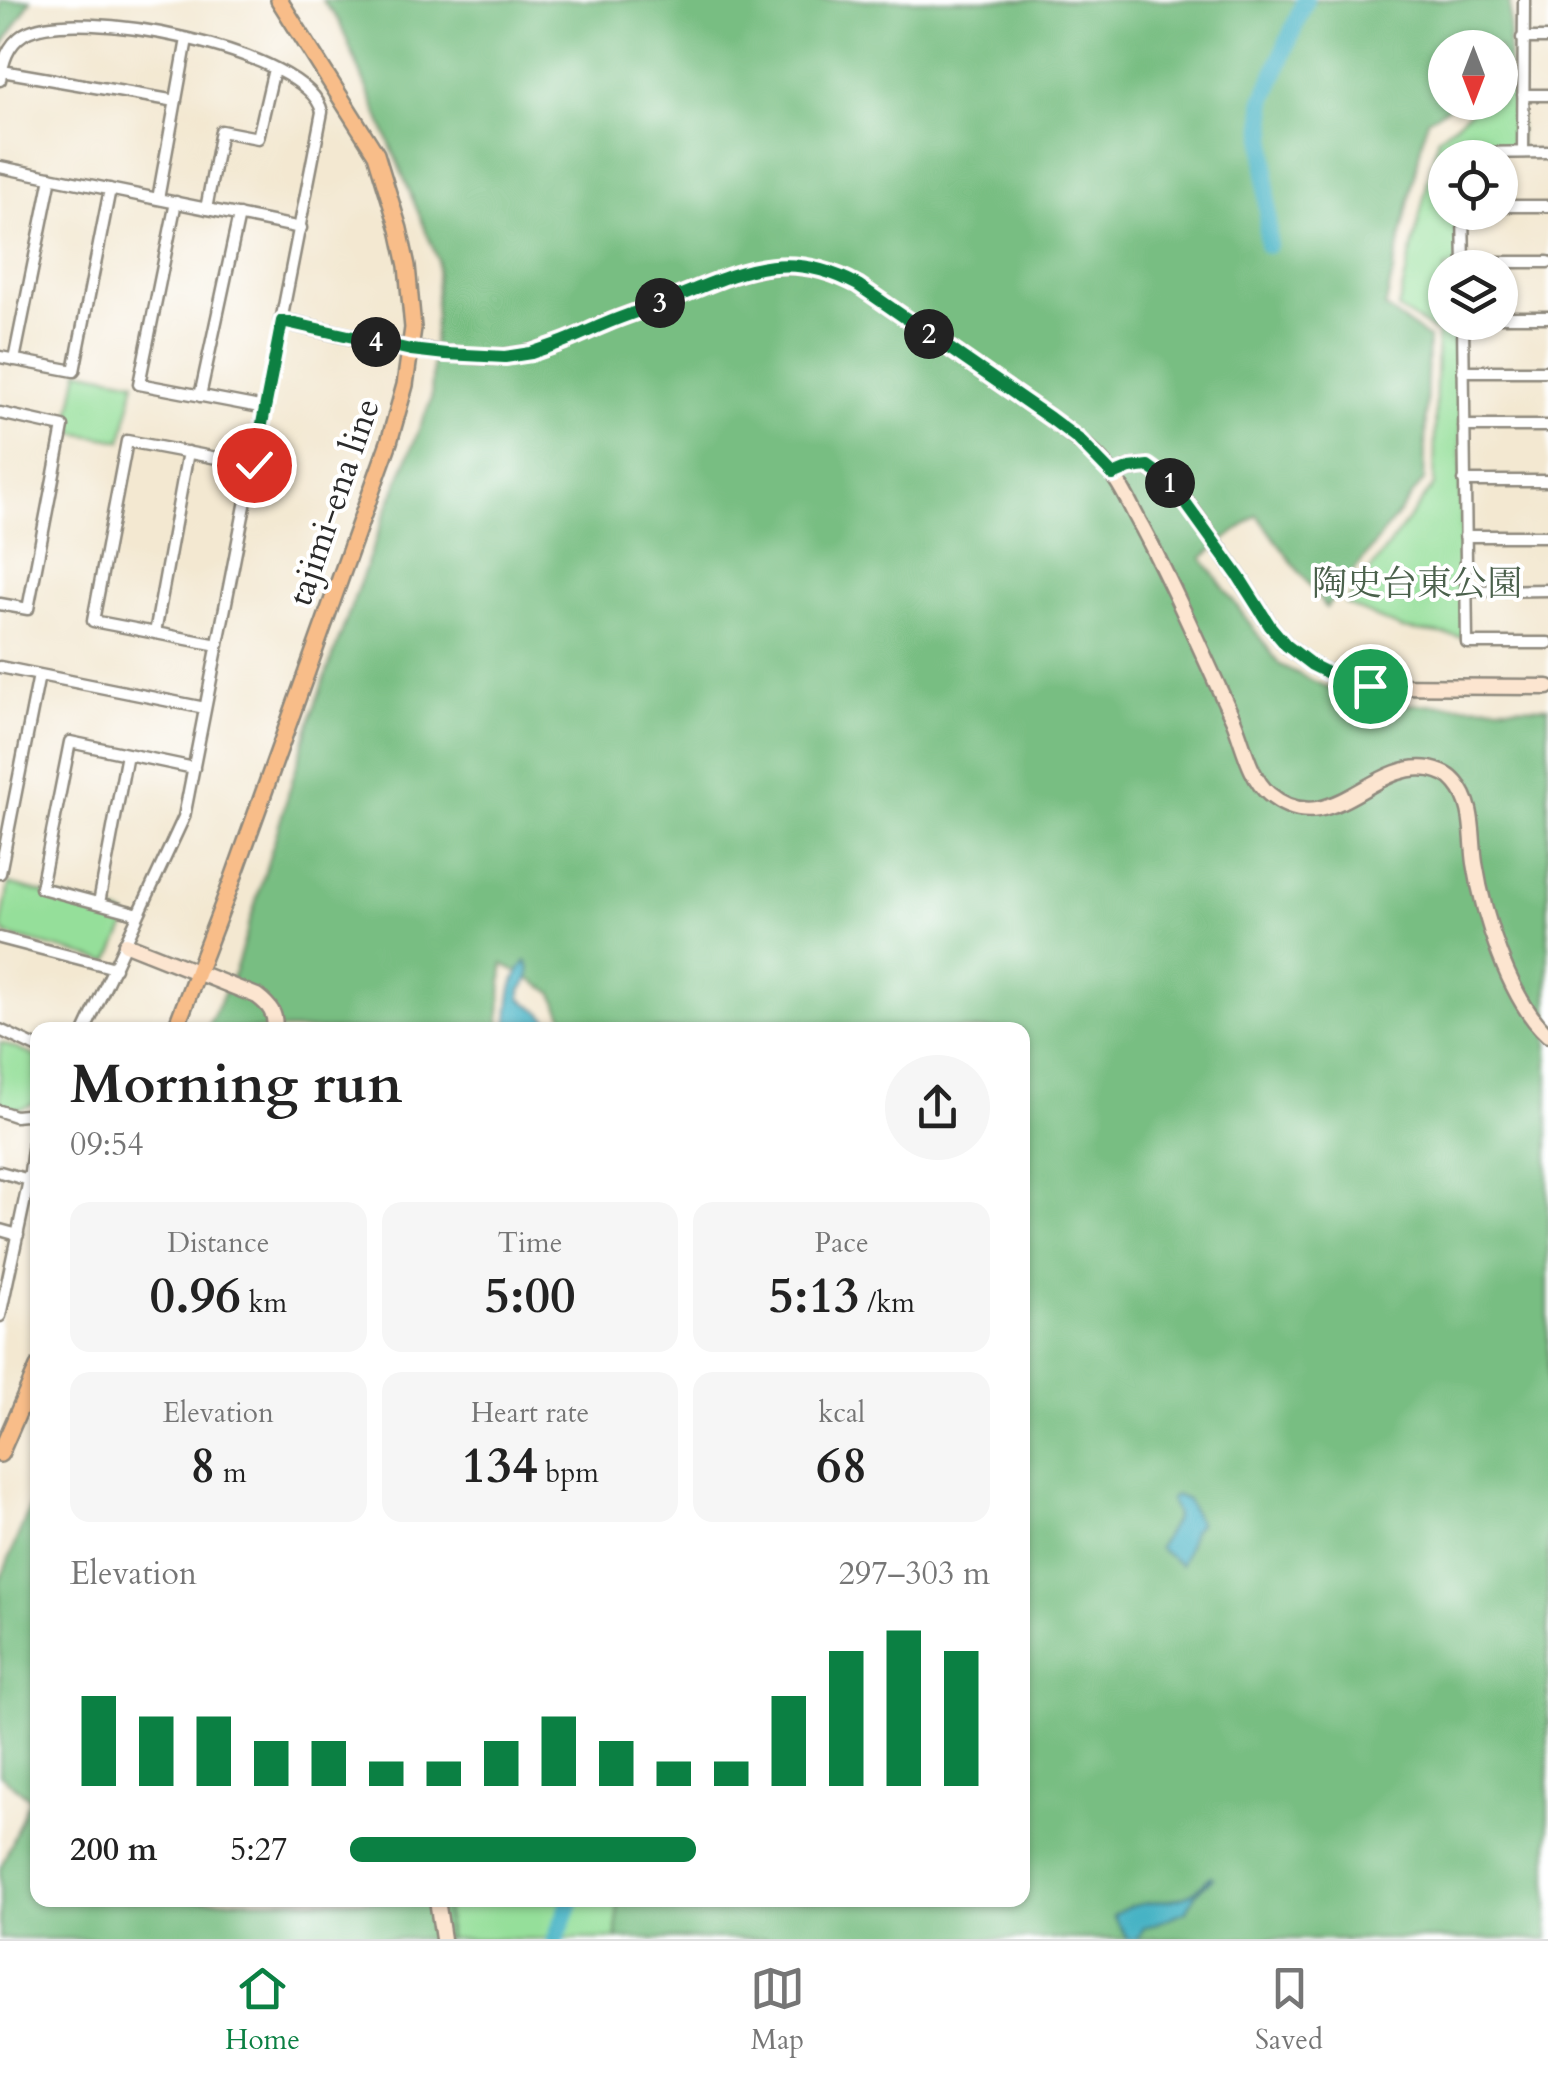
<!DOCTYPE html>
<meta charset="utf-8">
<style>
body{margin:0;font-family:Cardo,"Noto Serif JP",serif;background:#f6f6f6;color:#222;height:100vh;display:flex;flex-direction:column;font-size:38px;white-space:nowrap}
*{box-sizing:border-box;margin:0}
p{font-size:32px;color:#767676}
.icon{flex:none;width:55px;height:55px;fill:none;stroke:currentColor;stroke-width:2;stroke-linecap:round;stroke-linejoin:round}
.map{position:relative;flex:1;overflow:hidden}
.side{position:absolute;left:30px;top:1022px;width:1000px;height:885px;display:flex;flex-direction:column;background:#fff;border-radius:20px;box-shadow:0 2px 8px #0004}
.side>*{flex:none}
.needle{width:65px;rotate:180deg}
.buttons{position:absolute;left:1428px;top:30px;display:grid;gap:20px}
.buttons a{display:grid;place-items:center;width:90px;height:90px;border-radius:50%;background:#fff;box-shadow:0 2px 8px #0004;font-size:50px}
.pin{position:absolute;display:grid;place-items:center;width:85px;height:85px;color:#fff;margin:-42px;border:5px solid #fff;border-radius:50%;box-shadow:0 2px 10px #0007}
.km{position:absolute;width:50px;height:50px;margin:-25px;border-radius:50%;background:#222;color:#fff;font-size:28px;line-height:50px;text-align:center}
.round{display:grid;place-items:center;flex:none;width:105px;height:105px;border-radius:52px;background:#f6f6f6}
.headline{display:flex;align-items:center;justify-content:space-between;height:170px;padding:0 40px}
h1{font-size:55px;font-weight:600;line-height:75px}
.figures{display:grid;grid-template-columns:repeat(3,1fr);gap:15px;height:170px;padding:10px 40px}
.figures div{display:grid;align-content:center;border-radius:20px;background:#f6f6f6;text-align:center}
.figures b{font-size:50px;font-weight:600}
.figures small{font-size:28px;font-weight:400}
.figures p{font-size:28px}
.chart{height:280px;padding:20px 40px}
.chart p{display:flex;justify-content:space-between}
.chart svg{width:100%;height:180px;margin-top:10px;stroke:#0b8043;stroke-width:6}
ul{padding:0 40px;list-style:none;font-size:32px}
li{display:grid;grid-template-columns:160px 120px 1fr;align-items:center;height:75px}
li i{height:25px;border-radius:12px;background:#0b8043}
.tabs{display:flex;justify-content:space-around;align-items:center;height:140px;border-top:2px solid #e0e0e0;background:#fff;font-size:28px;color:#767676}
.tabs a{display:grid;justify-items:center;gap:5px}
.tabs .on{color:#0b8043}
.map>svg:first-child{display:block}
.green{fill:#95df9a;stroke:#608562;stroke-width:2.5}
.forest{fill:#78be82;stroke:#527456;stroke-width:2.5}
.water{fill:#47b3c5;stroke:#396f78;stroke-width:2.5}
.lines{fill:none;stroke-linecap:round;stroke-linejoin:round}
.river{stroke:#47b3c5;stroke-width:18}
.street-casing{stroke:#8f8a7e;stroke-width:15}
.secondary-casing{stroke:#8f8a7e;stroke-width:19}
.primary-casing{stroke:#8f8a7e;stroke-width:20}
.street{stroke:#fff;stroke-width:10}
.secondary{stroke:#fce5d0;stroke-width:14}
.primary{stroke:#f8bd89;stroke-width:15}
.route-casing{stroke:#fff;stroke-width:20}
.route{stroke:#0b8043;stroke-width:12}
.labels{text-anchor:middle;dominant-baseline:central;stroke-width:8;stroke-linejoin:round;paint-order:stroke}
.street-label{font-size:35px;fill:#2b2b2b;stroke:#fff}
.park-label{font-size:35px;fill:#4b614c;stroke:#fff}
</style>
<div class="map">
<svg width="1548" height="1939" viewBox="0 0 1548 1939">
<rect width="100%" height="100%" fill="#fff"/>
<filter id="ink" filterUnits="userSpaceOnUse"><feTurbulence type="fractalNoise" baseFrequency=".01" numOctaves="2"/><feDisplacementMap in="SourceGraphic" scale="20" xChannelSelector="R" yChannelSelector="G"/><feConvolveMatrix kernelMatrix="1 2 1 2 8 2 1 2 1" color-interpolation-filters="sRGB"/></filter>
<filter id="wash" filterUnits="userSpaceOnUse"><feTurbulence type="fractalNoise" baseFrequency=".0048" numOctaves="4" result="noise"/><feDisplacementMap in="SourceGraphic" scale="40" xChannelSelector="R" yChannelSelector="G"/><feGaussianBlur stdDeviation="2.25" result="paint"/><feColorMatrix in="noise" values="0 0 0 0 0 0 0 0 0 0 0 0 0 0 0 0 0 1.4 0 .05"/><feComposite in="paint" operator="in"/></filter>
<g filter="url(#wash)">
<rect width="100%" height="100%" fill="#f3e8d1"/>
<path class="green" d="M1519,91v57l-60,1v8l-14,1v54l14,1 1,54 -15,1v54l15,1 3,314 -61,-8 -57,-25 89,-119 3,-152 -39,-24 40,-172 43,-34 19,-1v-10z
M79,370l56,11 -13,60 -55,-9z
M9,884l116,31 3,7 -18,38 -4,1 -100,-26 -5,-8z
M0,1042l37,15v44c-13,9 -22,9 -37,5z
M446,1900h172l-1,39h-169z"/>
<path class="forest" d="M0,0h31l-31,50z
M322,0h1188l-2,73 -8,5v-30h-55v54l11,1 -29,16 -42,189 43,30 -4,142 -98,128 -69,-93 -55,43 78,107 79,38 189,4v1232h-931l1,-39h404v-870h-452l-18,-38 -49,-28 -4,66h-293l29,-59 80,-266 69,-188 47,-117 7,-140 -99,-239z
M37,1489l1,411h408l2,39h-448v-70l30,-71 -30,-23v-194z"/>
<path class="water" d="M526,961c8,11 3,20 -5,29v8c10,9 26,15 30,27l-20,5h-24c3,-26 1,-48 19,-69z
M1175,1495l12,5 12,24 -6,7 -12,34 -23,-17 15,-25 3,-8 -6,-15z
M1211,1876l2,2 -18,16 -8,17 -43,17 -7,11h-9l-15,-23c24,-18 46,-10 72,-20 10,-3 18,-13 26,-20z"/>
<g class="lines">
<path class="river" d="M1268,245l-4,-145 41,-100
M556,1939l15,-39"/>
</g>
</g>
<g filter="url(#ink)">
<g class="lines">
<g class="street-casing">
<path id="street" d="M1522,38h26
M2,71l174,30
M0,80c3,-18 7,-35 24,-46 50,-30 285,16 298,78l-138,705 -99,213
M1523,95h25
M1523,152l1,-152
M1463,158v-5l85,-1
M0,167l301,61
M158,199l29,-160
M176,202l-37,182 126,24
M1500,206h48
M206,209l15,-78 37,7 16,-69
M1463,212l1,55
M1464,262h84
M1500,317h48
M1463,322l4,321h81
M0,357l74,14 36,-182
M14,360l37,-183
M1463,371h85
M200,396l39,-181
M0,413l63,14 -35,182 -28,-5
M1464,426h84
M1464,481h84
M1465,536h83
M1466,591l82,-1
M155,633l33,-181
M218,645l-125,-24 34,-180 127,24
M0,667l205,41
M0,873l39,-198
M99,903l28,-149
M139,914l-98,-26 29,-146 124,26
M0,938l115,30
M0,1030l38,18
M0,1111l15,5 21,-2
M0,1172l29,8
M0,1230l18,5
M0,1316l29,-136 9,-69"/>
</g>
<g class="secondary-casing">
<path id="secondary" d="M282,321c60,13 120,30 181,34 16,1 31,3 46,1 34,-4 64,-18 95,-32 21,-9 43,-15 64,-24 68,-27 120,-53 190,-15l192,133c22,17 46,34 62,56 12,15 20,36 30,53 33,62 61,128 91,192 10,23 16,58 36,75 60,50 103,-35 161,-25 10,2 20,6 26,14 19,22 15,53 19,80 8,51 34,137 73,172
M1113,475l17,-7 17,-2 20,13 14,16 58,82 31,49 16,19 26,20 24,12 34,9 178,1
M126,944l131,52c12,9 20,18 17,34
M437,1900l6,39"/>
</g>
<g class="primary-casing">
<path id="primary" d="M175,1030l56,-146 158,-442 16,-57 8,-57 -6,-62 -8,-37 -23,-75 -97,-154
M0,1454l38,-87"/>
</g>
<use href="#street" class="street"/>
<use href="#secondary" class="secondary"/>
<use href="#primary" class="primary"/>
</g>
</g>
<g class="lines" filter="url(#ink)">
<g class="route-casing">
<path id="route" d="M254,465l28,-144 129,29 35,4 59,3 26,-4 26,-9c17,-6 33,-14 50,-21 19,-8 39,-14 59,-22 70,-27 118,-56 192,-16l192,133 28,21 35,36 17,-7 18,-2 18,13 14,16 59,82 31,49 16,19 26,20 24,12 34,9"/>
</g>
<use href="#route" class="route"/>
</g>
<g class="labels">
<g class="street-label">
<text transform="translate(334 502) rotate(-71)">tajimi-ena line</text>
</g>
<g class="park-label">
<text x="1417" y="584">陶史台東公園</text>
</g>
</g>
</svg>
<div class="buttons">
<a><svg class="needle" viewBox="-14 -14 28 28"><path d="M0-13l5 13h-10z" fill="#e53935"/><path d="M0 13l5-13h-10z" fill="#767676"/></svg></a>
<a><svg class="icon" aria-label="locate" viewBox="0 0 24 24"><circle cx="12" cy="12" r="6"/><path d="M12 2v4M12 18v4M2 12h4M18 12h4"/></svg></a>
<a><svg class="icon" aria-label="layers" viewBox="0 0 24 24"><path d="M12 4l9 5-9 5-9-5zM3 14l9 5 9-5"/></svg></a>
</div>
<div class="pin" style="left:1370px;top:686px;background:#1e9e55"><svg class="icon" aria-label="arrive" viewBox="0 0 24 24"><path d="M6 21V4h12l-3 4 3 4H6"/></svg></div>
<div class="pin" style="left:254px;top:465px;background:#d93025"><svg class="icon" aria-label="check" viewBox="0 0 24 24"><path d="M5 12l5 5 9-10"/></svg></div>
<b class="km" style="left:1170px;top:483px">1</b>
<b class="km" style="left:929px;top:334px">2</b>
<b class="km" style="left:660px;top:303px">3</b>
<b class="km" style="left:376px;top:342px">4</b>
<section class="side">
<div class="headline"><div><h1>Morning run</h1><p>09:54</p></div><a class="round"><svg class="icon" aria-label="share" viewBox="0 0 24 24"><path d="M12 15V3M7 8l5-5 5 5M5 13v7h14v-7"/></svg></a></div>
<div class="figures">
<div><p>Distance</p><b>0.96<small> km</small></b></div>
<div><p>Time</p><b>5:00</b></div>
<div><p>Pace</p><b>5:13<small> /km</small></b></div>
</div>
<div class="figures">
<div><p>Elevation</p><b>8<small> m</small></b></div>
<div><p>Heart rate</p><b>134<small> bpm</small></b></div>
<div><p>kcal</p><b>68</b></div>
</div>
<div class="chart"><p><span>Elevation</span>297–303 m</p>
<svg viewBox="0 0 160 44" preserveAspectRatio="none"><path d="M5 44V22M15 44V27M25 44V27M35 44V33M45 44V33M55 44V38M65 44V38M75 44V33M85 44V27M95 44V33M105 44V38M115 44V38M125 44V22M135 44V11M145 44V6M155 44V11"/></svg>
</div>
<ul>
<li><b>200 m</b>5:27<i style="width:54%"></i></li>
</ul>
</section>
</div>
<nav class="tabs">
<a class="on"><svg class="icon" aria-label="home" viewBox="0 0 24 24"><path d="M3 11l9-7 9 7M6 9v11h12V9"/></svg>Home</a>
<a><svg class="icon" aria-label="map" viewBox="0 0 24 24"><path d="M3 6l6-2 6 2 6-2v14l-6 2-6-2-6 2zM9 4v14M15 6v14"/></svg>Map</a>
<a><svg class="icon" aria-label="saved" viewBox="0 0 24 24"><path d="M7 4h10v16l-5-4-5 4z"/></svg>Saved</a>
</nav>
